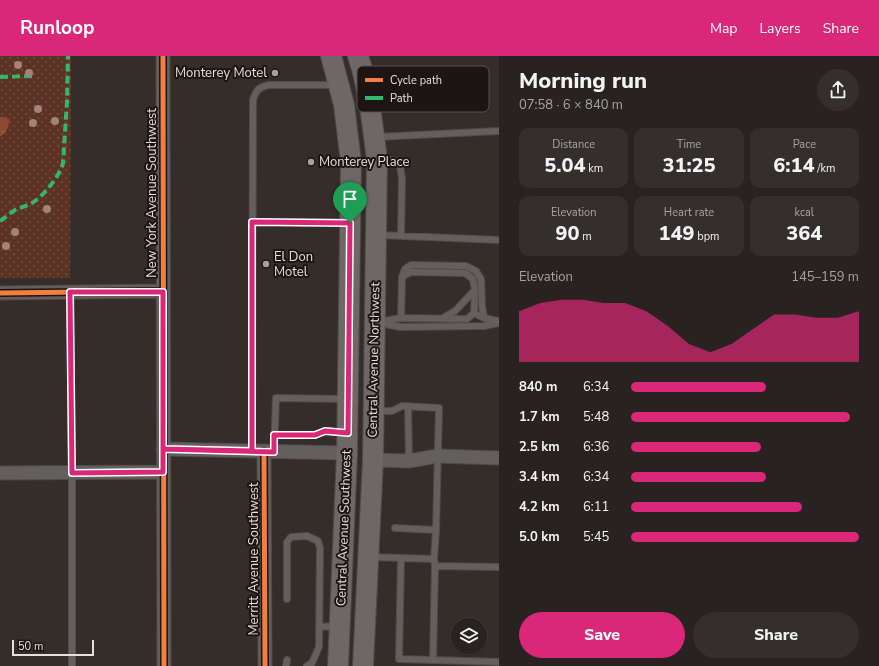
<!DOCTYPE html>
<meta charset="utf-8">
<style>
body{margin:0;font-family:"Nunito Sans",sans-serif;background:#342f2d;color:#f1f3f6;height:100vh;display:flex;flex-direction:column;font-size:15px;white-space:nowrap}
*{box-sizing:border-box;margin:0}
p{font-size:13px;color:#a5a4a5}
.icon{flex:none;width:22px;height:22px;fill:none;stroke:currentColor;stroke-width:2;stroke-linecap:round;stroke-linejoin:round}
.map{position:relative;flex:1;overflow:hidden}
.sheet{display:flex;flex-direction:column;background:#282220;width:380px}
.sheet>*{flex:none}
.controls{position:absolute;left:451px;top:562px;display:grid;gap:8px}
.controls a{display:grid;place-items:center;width:36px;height:36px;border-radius:50%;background:#282220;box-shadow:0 1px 3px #0004,0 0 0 1px #443f3e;font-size:20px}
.scale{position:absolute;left:12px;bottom:10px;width:82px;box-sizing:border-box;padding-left:4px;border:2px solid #e8deda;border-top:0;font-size:11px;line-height:14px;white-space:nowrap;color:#e8deda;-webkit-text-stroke:3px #1c1513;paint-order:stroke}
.pin{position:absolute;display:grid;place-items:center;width:34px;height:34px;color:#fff;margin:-41px -17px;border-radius:50% 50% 50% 0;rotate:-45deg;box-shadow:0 0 4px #0007}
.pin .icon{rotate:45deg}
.round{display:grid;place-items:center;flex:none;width:42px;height:42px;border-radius:21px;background:#342f2d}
.head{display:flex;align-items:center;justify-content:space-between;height:68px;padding:0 20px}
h1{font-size:22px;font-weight:800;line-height:30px}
.stats{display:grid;grid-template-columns:repeat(3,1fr);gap:6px;height:68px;padding:4px 20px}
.stats div{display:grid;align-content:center;border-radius:10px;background:#342f2d;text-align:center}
.stats b{font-size:20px;font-weight:800}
.stats small{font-size:11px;font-weight:400}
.stats p{font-size:11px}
.chart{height:112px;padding:8px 20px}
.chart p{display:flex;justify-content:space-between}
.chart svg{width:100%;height:72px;margin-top:4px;fill:#db2777;opacity:.7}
.action{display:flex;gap:8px;margin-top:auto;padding:8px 20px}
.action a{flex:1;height:46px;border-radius:24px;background:#db2777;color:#fff;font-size:16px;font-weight:800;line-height:46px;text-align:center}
.action a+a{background:#342f2d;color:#f1f3f6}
ul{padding:0 20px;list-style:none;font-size:13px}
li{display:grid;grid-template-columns:64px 48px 1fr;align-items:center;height:30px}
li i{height:10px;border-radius:5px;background:#db2777}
header{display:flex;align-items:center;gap:24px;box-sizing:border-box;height:56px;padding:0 20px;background:#db2777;color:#fff}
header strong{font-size:19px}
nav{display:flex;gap:22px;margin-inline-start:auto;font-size:14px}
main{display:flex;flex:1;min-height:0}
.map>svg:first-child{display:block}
.grass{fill:url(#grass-dots)}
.forest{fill:url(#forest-crowns)}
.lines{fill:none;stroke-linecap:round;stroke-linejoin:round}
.lane-casing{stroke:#514a47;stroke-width:8}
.street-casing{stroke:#514a47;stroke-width:15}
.primary-casing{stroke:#514a47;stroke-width:22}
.lane{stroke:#635f5e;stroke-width:6}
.street{stroke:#635f5e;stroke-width:13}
.primary{stroke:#6d6866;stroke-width:20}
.quiet{stroke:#33b770;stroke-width:4;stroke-dasharray:8 4;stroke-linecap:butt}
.cycleway-casing{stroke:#1c1513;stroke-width:8}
.cycleway{stroke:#f27e40;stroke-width:5}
.tree{fill:#a08479}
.route-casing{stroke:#fff;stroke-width:8}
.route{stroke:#db2777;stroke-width:5}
.poi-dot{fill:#a9a09c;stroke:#1c1513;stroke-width:1.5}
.labels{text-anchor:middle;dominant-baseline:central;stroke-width:4;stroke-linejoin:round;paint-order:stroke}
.poi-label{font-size:13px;fill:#e8deda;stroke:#1c1513;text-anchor:start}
.street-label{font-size:13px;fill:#e8deda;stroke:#1c1513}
.key{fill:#1c1513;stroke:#59514f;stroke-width:1}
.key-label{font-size:11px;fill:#e8deda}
</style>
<header>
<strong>Runloop</strong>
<nav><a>Map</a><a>Layers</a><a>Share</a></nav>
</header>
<main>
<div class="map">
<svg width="499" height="610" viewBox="0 0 499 610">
<defs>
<pattern id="grass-dots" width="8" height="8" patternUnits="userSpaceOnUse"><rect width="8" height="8" fill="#5c3222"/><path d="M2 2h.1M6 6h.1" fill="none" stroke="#734f42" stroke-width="1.8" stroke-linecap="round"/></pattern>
<pattern id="forest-crowns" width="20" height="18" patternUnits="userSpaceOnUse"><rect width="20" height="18" fill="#8e4a30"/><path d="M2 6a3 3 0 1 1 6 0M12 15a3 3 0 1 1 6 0" fill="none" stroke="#9e644d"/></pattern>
</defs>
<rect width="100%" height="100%" fill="#352d2a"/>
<path class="grass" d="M0,0h71l-1,222h-70z"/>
<path class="forest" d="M0,61h4l5,2c0,8 -2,13 -9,18z"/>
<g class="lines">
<g class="lane-casing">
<path id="lane" d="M377,81l122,-6
M380,103l15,2 5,4 2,14 -1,57
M252,166l95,1
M379,179l120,5
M402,221l9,-5 54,1 8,6 2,11 -1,23 10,5
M70,236l2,181v193
M401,262l66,1 7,-6
M443,262l12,-7 20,-21
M378,266l23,-4 1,-41 3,-8 6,-4 55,1 10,5 5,8 1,27 2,12 15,3
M381,267l19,4 84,-1 15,-3
M408,350l1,55
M377,355h15l10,-5 37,2 -3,122 -2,29
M274,379h41l10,-4 21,2
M252,395l1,-351c3,-10 6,-13 16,-15h66
M274,395l2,-53 68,1
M395,472l41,2
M370,501l64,2 1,7 64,1
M401,502l-2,101 100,3
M287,543v-57l4,-5 16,-1 11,5 2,7 -1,99 -7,16 -5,3
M319,571l17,-1
M433,604l2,-94
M286,610l1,-6"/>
</g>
<g class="street-casing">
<path id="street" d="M163,0l1,610
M0,237l163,-2
M163,393l184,4
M264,395l1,215
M373,404l36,1 28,-5 62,2
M0,417l163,-1"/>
</g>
<g class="primary-casing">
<path id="primary" d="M331,0l13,49 7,57 -4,291 -9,213
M358,0l4,13 7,30 8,60 -4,301 -10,206"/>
</g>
<use href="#lane" class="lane"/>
<use href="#street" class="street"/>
<use href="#primary" class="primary"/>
<path class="quiet" d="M0,21l32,-1
M0,165c5,-3 10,-8 15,-11 7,-3 15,-5 20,-9 11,-8 25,-26 28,-38l4,-61 1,-46"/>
<g class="cycleway-casing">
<path id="cycleway" d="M163,0l1,610
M0,237l163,-2
M264,395l1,215"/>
</g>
<use href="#cycleway" class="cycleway"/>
</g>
<g class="tree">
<circle cx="18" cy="9" r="4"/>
<circle cx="29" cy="17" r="4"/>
<circle cx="38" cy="53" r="4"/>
<circle cx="55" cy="65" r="4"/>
<circle cx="33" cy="67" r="4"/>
<circle cx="47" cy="153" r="4"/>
<circle cx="15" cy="176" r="4"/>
<circle cx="6" cy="190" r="4"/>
</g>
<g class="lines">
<g class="route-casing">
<path id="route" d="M350,167l-2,210 -23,-2 -10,4h-41v17l-111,-3v-157h-93l2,181 91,-1v-23l89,2v-229l98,1"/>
</g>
<use href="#route" class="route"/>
</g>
<g class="poi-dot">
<circle cx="275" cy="17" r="4"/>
<circle cx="311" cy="106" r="4"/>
<circle cx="266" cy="208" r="4"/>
</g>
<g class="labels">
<g class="poi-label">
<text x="267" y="17" text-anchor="end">Monterey Motel</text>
<text x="319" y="106">Monterey Place</text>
<text x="274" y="201">El Don<tspan x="274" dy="15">Motel</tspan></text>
</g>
<g class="street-label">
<text transform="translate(152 137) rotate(-90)">New York Avenue Southwest</text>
<text transform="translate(374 304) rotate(-89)">Central Avenue Northwest</text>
<text transform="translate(344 472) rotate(-88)">Central Avenue Southwest</text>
<text transform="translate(254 503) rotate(-90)">Merritt Avenue Southwest</text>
</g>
</g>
<rect x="357" y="10" width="132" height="46" rx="6" class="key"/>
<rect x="365" y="22" width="18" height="4" fill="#f27e40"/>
<rect x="365" y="40" width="18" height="4" fill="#33b770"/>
<g class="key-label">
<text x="390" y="28">Cycle path</text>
<text x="390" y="46">Path</text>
</g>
</svg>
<div class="controls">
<a><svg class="icon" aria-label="layers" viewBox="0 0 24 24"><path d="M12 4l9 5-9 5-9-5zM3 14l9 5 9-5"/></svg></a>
</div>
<div class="scale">50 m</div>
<div class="pin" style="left:350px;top:167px;background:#1e9e55"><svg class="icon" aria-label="arrive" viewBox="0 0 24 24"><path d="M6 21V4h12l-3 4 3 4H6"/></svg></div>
</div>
<section class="sheet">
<div class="head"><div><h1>Morning run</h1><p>07:58 · 6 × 840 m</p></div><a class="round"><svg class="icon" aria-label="share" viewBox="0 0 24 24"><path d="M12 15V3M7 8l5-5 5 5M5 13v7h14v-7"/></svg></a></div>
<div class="stats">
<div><p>Distance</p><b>5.04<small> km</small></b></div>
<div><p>Time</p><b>31:25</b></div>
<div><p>Pace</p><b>6:14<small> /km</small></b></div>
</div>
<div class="stats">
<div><p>Elevation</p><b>90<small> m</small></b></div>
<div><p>Heart rate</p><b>149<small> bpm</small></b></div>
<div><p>kcal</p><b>364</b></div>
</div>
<div class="chart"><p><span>Elevation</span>145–159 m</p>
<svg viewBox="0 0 160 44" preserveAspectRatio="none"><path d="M0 44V13L10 8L20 6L30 6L40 8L50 8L60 13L70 22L80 33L90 38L100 33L110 24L120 15L130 15L140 17L150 17L160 13V44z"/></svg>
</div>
<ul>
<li><b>840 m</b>6:34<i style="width:59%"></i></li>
<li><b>1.7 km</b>5:48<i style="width:96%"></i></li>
<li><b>2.5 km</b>6:36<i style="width:57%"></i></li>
<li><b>3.4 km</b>6:34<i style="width:59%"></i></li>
<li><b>4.2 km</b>6:11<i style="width:75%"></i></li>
<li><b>5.0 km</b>5:45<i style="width:100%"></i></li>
</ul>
<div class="action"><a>Save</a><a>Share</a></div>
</section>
</main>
